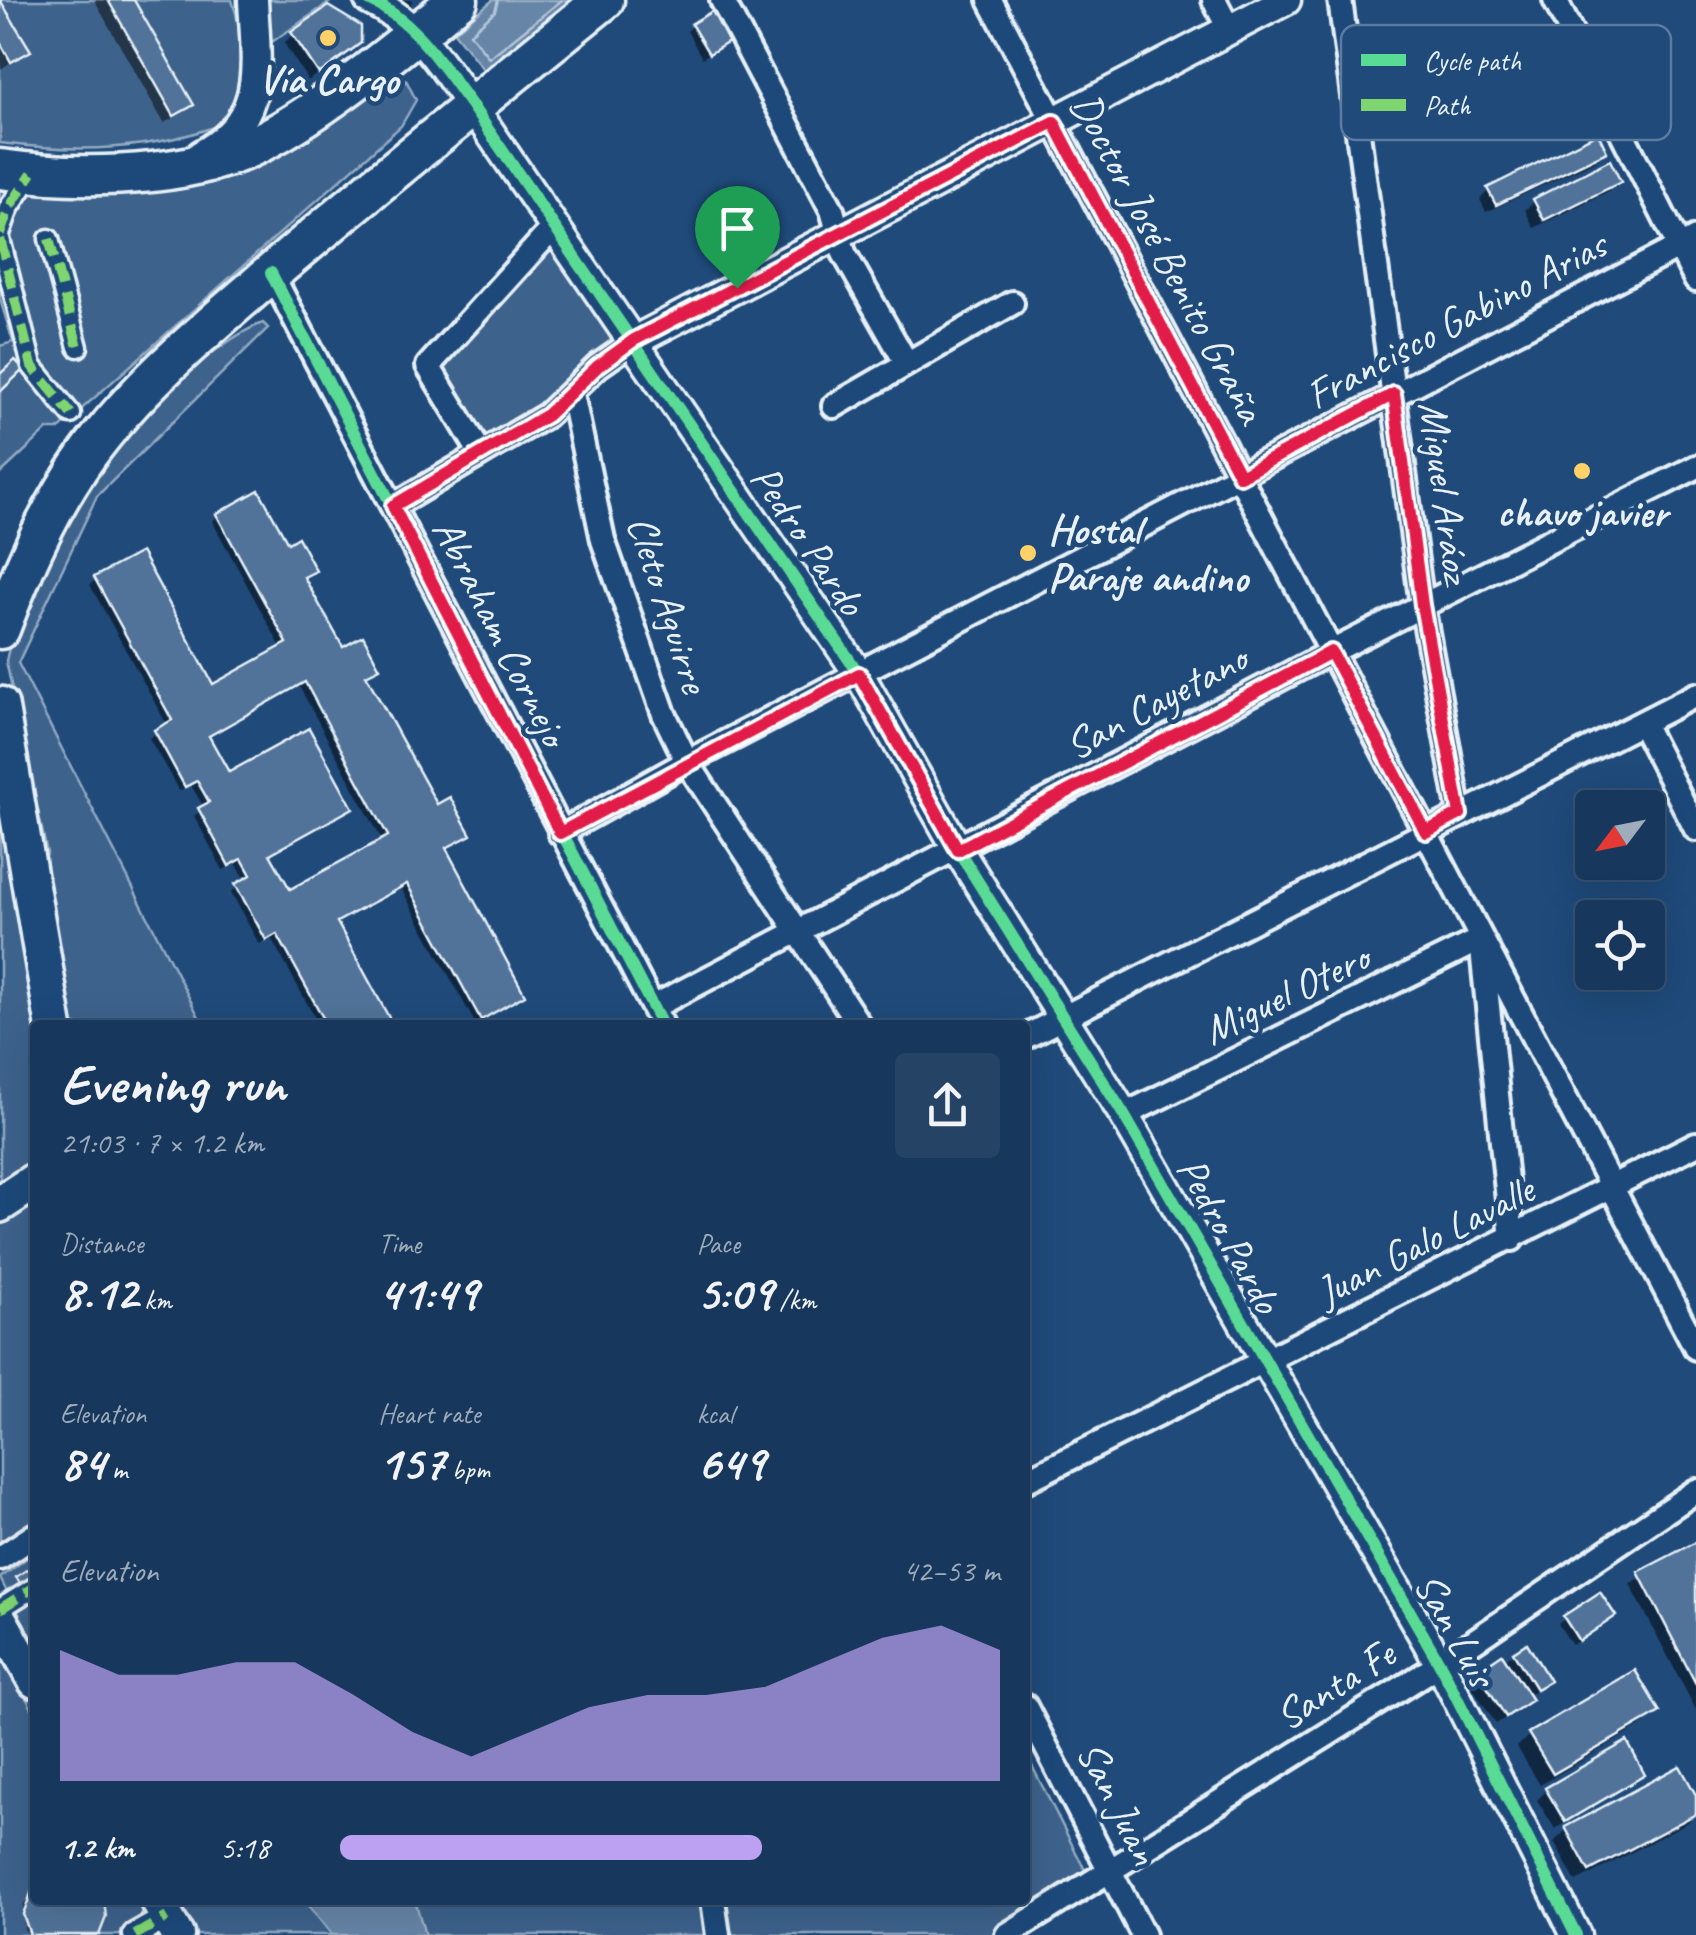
<!DOCTYPE html>
<meta charset="utf-8">
<style>
body{margin:0;font-family:Caveat,sans-serif;background:#244365;color:#f1f3f6;height:100vh;display:flex;flex-direction:column;font-size:38px;white-space:nowrap}
*{box-sizing:border-box;margin:0}
p{font-size:32px;color:#9eacbb}
.icon{flex:none;width:55px;height:55px;fill:none;stroke:currentColor;stroke-width:2;stroke-linecap:round;stroke-linejoin:round}
.map{position:relative;flex:1;overflow:hidden}
.side{position:absolute;left:30px;top:1020px;width:1000px;height:885px;display:flex;flex-direction:column;background:#17385c;border-radius:10px;box-shadow:0 10px 40px #0002,0 0 0 2px #365272}
.side>*{flex:none}
.needle{width:65px;rotate:238deg}
.fabs{position:absolute;left:1575px;top:790px;display:grid;gap:20px}
.fabs a{display:grid;place-items:center;width:90px;height:90px;border-radius:10px;background:#17385c;box-shadow:0 10px 40px #0002,0 0 0 2px #365272;font-size:50px}
.pin{position:absolute;display:grid;place-items:center;width:85px;height:85px;color:#fff;margin:-102px -42px;border-radius:50% 50% 50% 0;rotate:-45deg;box-shadow:0 0 10px #0007}
.pin .icon{rotate:45deg}
.round{display:grid;place-items:center;flex:none;width:105px;height:105px;border-radius:10px;background:#244365}
.summary{display:flex;align-items:center;justify-content:space-between;height:170px;padding:0 30px}
h1{font-size:55px;font-weight:700;line-height:75px}
.figures{display:grid;grid-template-columns:repeat(3,1fr);gap:15px;height:170px;padding:10px 30px}
.figures div{display:grid;align-content:center}
.figures b{font-size:50px;font-weight:700}
.figures small{font-size:28px;font-weight:400}
.figures p{font-size:28px}
.chart{height:280px;padding:20px 30px}
.chart p{display:flex;justify-content:space-between}
.chart svg{width:100%;height:180px;margin-top:10px;fill:#bca0f2;opacity:.7}
ul{padding:0 30px;list-style:none;font-size:32px}
li{display:grid;grid-template-columns:160px 120px 1fr;align-items:center;height:75px}
li i{height:25px;border-radius:12px;background:#bca0f2}
.map>svg:first-child{display:block}
.green{fill:#3c628c;stroke:#92aac2;stroke-width:2.5}
.water{fill:#6685a7;stroke:#9ab0c7;stroke-width:2.5}
.shadow{fill:#0007;fill-rule:evenodd}
.lines{fill:none;stroke-linecap:round;stroke-linejoin:round}
.shore{stroke:#b4c6d8;stroke-width:2.5}
.building{fill:#517399;stroke:#e8f1f8;stroke-width:2.5;fill-rule:evenodd}
.pedestrian-casing{stroke:#e8f1f8;stroke-width:25}
.minor-casing{stroke:#e8f1f8;stroke-width:30}
.tertiary-casing{stroke:#e8f1f8;stroke-width:35}
.secondary-casing{stroke:#e8f1f8;stroke-width:40}
.primary-casing{stroke:#e8f1f8;stroke-width:42}
.trunk-casing{stroke:#e8f1f8;stroke-width:45}
.pedestrian{stroke:#1f4a7a;stroke-width:18}
.minor{stroke:#1f4a7a;stroke-width:22}
.tertiary{stroke:#1f4a7a;stroke-width:28}
.secondary{stroke:#1f4a7a;stroke-width:32}
.primary{stroke:#1f4a7a;stroke-width:35}
.trunk{stroke:#1f4a7a;stroke-width:38}
.quiet{stroke:#7fd670;stroke-width:10;stroke-dasharray:20 10;stroke-linecap:butt}
.cycleway-casing{stroke:#1f4a7a;stroke-width:19}
.cycleway{stroke:#5adb95;stroke-width:12}
.route-casing{stroke:#fff;stroke-width:20}
.route{stroke:#e11d48;stroke-width:12}
.poi-dot{fill:#ffd166;stroke:#1f4a7a;stroke-width:4}
.labels{text-anchor:middle;dominant-baseline:central;stroke-width:9;stroke-linejoin:round;paint-order:stroke}
.poi-label{font-size:42px;font-weight:bold;fill:#e8f1f8;stroke:#1f4a7a}
.street-label{font-size:42px;fill:#e8f1f8;stroke:#1f4a7a}
.key{fill:#1f4a7a;stroke:#5b7ca0;stroke-width:2.5}
.key-label{font-size:28px;fill:#e8f1f8}
</style>
<div class="map">
<svg width="1696" height="1935" viewBox="0 0 1696 1935">
<rect width="100%" height="100%" fill="#1f4a7a"/>
<filter id="ink" filterUnits="userSpaceOnUse"><feTurbulence type="fractalNoise" baseFrequency=".01" numOctaves="2"/><feDisplacementMap in="SourceGraphic" scale="20" xChannelSelector="R" yChannelSelector="G"/><feConvolveMatrix kernelMatrix="1 2 1 2 8 2 1 2 1" color-interpolation-filters="sRGB"/></filter>
<g filter="url(#ink)">
<path class="green" d="M0,0h232c14,41 12,84 -7,123 -74,28 -147,30 -225,20z
M262,0h71l-67,46z
M395,74l11,6 10,20 -15,26 -343,304h-11l-47,44v-128l13,-4 -13,-43v-115l98,9z
M550,245l63,93 -71,70 -61,32 -45,-74z
M263,323l5,5 -171,168 -79,167 185,362h-140l-24,-135 8,-37 -41,-192 6,-26c24,-50 45,-105 74,-153 26,-46 128,-142 177,-159z
M0,766l45,259h-10v146l-35,23z
M35,1192v328l-35,23v-328z
M35,1552v97l-35,-71z
M0,1651l35,63v186h104l4,13 -9,11 2,11h-136z
M1025,1752l62,122 -94,61h-266l-5,-35h303z
M172,1900h532l5,35h-517z"/>
<path class="water" d="M493,0h85l-91,74 -33,-42z
M304,1900h111l10,35h-93z"/>
<path class="shadow" d="M94,0h38l59,104 -10,10 -17,9z
M393,0h20l-5,8z
M0,1l28,49 -27,19 -1,-2z
M693,26l36,14 -27,18 -15,-27z
M293,34l65,8 -50,39 -24,-38z
M1604,152l-9,9 -109,51 -6,-13 9,-9z
M1618,182l-9,9 -75,37 -9,-18 10,-9z
M218,516l69,30 26,24 -11,9 40,71 35,17 -13,10 72,131 32,26 -24,16 78,145 -5,6 -42,22 -74,-135 -66,36 55,101h-71l-48,-87 -12,6 -28,-52 15,-11 -10,-18 -13,7 -29,-54 10,-8 -13,-23 -12,6 -30,-53 18,-13 -77,-140 6,-6 116,108 70,-38 -70,-128zM299,686l84,156 -94,51 -21,-38 82,-48 -122,-32 -21,-38z
M1696,1545v165l-66,-126z
M1600,1595l8,26 -36,24 -14,-21z
M1526,1646l16,40 -16,10 2,4 -9,9 -23,15 -27,-42z
M1656,1712l-12,12 -104,61 -23,-38 13,-13z
M1642,1775l-87,54 -18,-29 10,-10z
M1696,1801v13l-8,8 -112,60 -22,-40 13,-13z
M35,1888v12h65l-6,35h-65l-5,-6 -1,-24z"/>
<g class="lines">
<path class="shore" d="M498,0l-3,11 -25,22 19,25 73,-58"/>
</g>
<path class="building" d="M0,0l31,51 -20,11 -11,-20z
M108,0h26l60,105 -20,11z
M328,6l33,20v17l-42,31 -28,-42z
M714,10l18,30 -23,14 -18,-30z
M1598,133l9,19 -111,53 -9,-17z
M1610,160l11,22 -77,38 -11,-21z
M15,360l9,9 -24,23v-18z
M259,490l29,53 10,-6 18,34 -12,6 39,70 20,-11 17,32 -14,7 71,129 13,-7 21,38 -25,13 79,147 -44,25 -74,-136 -70,38 56,103h-66l-50,-91 -11,6 -31,-56 16,-9 -9,-16 -13,7 -31,-58 11,-6 -12,-21 -12,6 -31,-57 18,-10 -78,-143 47,-25 72,132 74,-41 -71,-129zM305,682l83,154 -98,53 -20,-35 83,-46 -44,-80 -80,44 -20,-36z
M1696,1542v142l-58,-112z
M35,1564v43l-19,-30z
M1600,1592l16,24 -37,25 -16,-25z
M1527,1643l23,38 -14,8 -23,-37z
M1502,1654l30,46 -26,17 -29,-46z
M1635,1670l25,42 -107,62 -25,-41z
M1627,1741l18,34 -80,47 -20,-34z
M1680,1766l16,29v19l-107,57 -24,-44z
M35,1883v17h69l2,17 -7,18h-69l-7,-21z"/>
<g class="lines">
<g class="pedestrian-casing">
<path id="pedestrian" d="M0,234l9,-26 23,-35
M0,239l32,127 39,48
M49,239l29,108
M0,1609l35,-22"/>
</g>
<g class="minor-casing">
<path id="minor" d="M722,0l110,210 12,43 63,111
M990,0l706,1348
M1214,0l15,29
M1340,0l82,605 38,209
M1555,0l141,280
M271,273l391,752
M572,394l31,146 61,174 23,48 172,263
M834,406l178,-103
M480,452l-52,-86 126,-139
M393,506l154,-91 51,-49 36,-25
M1642,723l54,106
M560,833l127,-71 1009,-524
M653,1007l678,-355 365,-185
M1025,1037l671,-342
M1124,1115l357,-176 31,300
M1025,1481l671,-337
M0,1558l35,-23
M1025,1706l118,229
M713,1900l5,35
M135,1935l32,-18
M1007,1935l433,-271 256,-173"/>
</g>
<g class="tertiary-casing">
<path id="tertiary" d="M369,0c48,22 72,65 103,106l387,568 99,176 166,265 316,549 136,271
M201,155c67,-36 55,-89 52,-155
M634,341l652,-341"/>
</g>
<g class="secondary-casing">
<path id="secondary" d="M0,1619l35,62
M157,1900l20,35"/>
</g>
<g class="primary-casing">
<path id="primary" d="M0,705l54,320
M0,1204l35,-23"/>
</g>
<g class="trunk-casing">
<path id="trunk" d="M0,169c71,10 169,10 237,-16 68,-26 162,-106 221,-153
M0,629c23,-61 49,-121 88,-175 54,-74 126,-131 194,-190 106,-90 214,-177 322,-264"/>
</g>
<use href="#pedestrian" class="pedestrian"/>
<use href="#minor" class="minor"/>
<use href="#tertiary" class="tertiary"/>
<use href="#secondary" class="secondary"/>
<use href="#primary" class="primary"/>
<use href="#trunk" class="trunk"/>
<path class="quiet" d="M0,234l9,-26 23,-35
M0,239l32,127 39,48
M49,239l29,108
M0,1609l35,-22
M135,1935l32,-18"/>
<g class="cycleway-casing">
<path id="cycleway" d="M369,0c48,22 72,65 103,106l387,568 99,176 166,265 316,549 136,271
M271,273l391,752
M393,506l154,-91 51,-49 36,-25"/>
</g>
<use href="#cycleway" class="cycleway"/>
</g>
</g>
<g class="lines" filter="url(#ink)">
<g class="route-casing">
<path id="route" d="M1054,122l186,354 154,-82 28,211 38,209 -34,18 -95,-180 -373,198 -99,-176 -299,159 -167,-327 154,-91 51,-49 36,-26z"/>
</g>
<use href="#route" class="route"/>
</g>
<g class="poi-dot">
<circle cx="328" cy="38" r="10"/>
<circle cx="1582" cy="471" r="10"/>
<circle cx="1028" cy="553" r="10"/>
</g>
<g class="labels">
<g class="poi-label">
<text x="328" y="79">Vía Cargo</text>
<text x="1582" y="512">chavo javier</text>
<text x="1048" y="529" text-anchor="start">Hostal<tspan x="1048" dy="48">Paraje andino</tspan></text>
</g>
<g class="street-label">
<text transform="translate(1168 258) rotate(62)">Doctor José Benito Graña</text>
<text transform="translate(1456 320) rotate(-28)">Francisco Gabino Arias</text>
<text transform="translate(1445 492) rotate(82)">Miguel Aráoz</text>
<text transform="translate(808 540) rotate(56)">Pedro Pardo</text>
<text transform="translate(668 604) rotate(72)">Cleto Aguirre</text>
<text transform="translate(500 632) rotate(63)">Abraham Cornejo</text>
<text transform="translate(1156 702) rotate(-28)">San Cayetano</text>
<text transform="translate(1286 994) rotate(-26)">Miguel Otero</text>
<text transform="translate(1229 1235) rotate(61)">Pedro Pardo</text>
<text transform="translate(1425 1241) rotate(-27)">Juan Galo Lavalle</text>
<text transform="translate(1455 1630) rotate(61)">San Luis</text>
<text transform="translate(1335 1685) rotate(-32)">Santa Fe</text>
<text transform="translate(1118 1803) rotate(63)">San Juan</text>
</g>
</g>
<rect x="1341" y="25" width="330" height="115" rx="15" class="key"/>
<rect x="1361" y="54" width="45" height="12" fill="#5adb95"/>
<rect x="1361" y="99" width="45" height="12" fill="#7fd670"/>
<g class="key-label">
<text x="1424" y="70">Cycle path</text>
<text x="1424" y="115">Path</text>
</g>
</svg>
<div class="fabs">
<a><svg class="needle" viewBox="-14 -14 28 28"><path d="M0-13l5 13h-10z" fill="#e53935"/><path d="M0 13l5-13h-10z" fill="#9eacbb"/></svg></a>
<a><svg class="icon" aria-label="locate" viewBox="0 0 24 24"><circle cx="12" cy="12" r="6"/><path d="M12 2v4M12 18v4M2 12h4M18 12h4"/></svg></a>
</div>
<div class="pin" style="left:737px;top:288px;background:#1e9e55"><svg class="icon" aria-label="arrive" viewBox="0 0 24 24"><path d="M6 21V4h12l-3 4 3 4H6"/></svg></div>
<section class="side">
<div class="summary"><div><h1>Evening run</h1><p>21:03 · 7 × 1.2 km</p></div><a class="round"><svg class="icon" aria-label="share" viewBox="0 0 24 24"><path d="M12 15V3M7 8l5-5 5 5M5 13v7h14v-7"/></svg></a></div>
<div class="figures">
<div><p>Distance</p><b>8.12<small> km</small></b></div>
<div><p>Time</p><b>41:49</b></div>
<div><p>Pace</p><b>5:09<small> /km</small></b></div>
</div>
<div class="figures">
<div><p>Elevation</p><b>84<small> m</small></b></div>
<div><p>Heart rate</p><b>157<small> bpm</small></b></div>
<div><p>kcal</p><b>649</b></div>
</div>
<div class="chart"><p><span>Elevation</span>42–53 m</p>
<svg viewBox="0 0 160 44" preserveAspectRatio="none"><path d="M0 44V12L10 18L20 18L30 15L40 15L50 23L60 32L70 38L80 32L90 26L100 23L110 23L120 21L130 15L140 9L150 6L160 12V44z"/></svg>
</div>
<ul>
<li><b>1.2 km</b>5:18<i style="width:64%"></i></li>
</ul>
</section>
</div>
